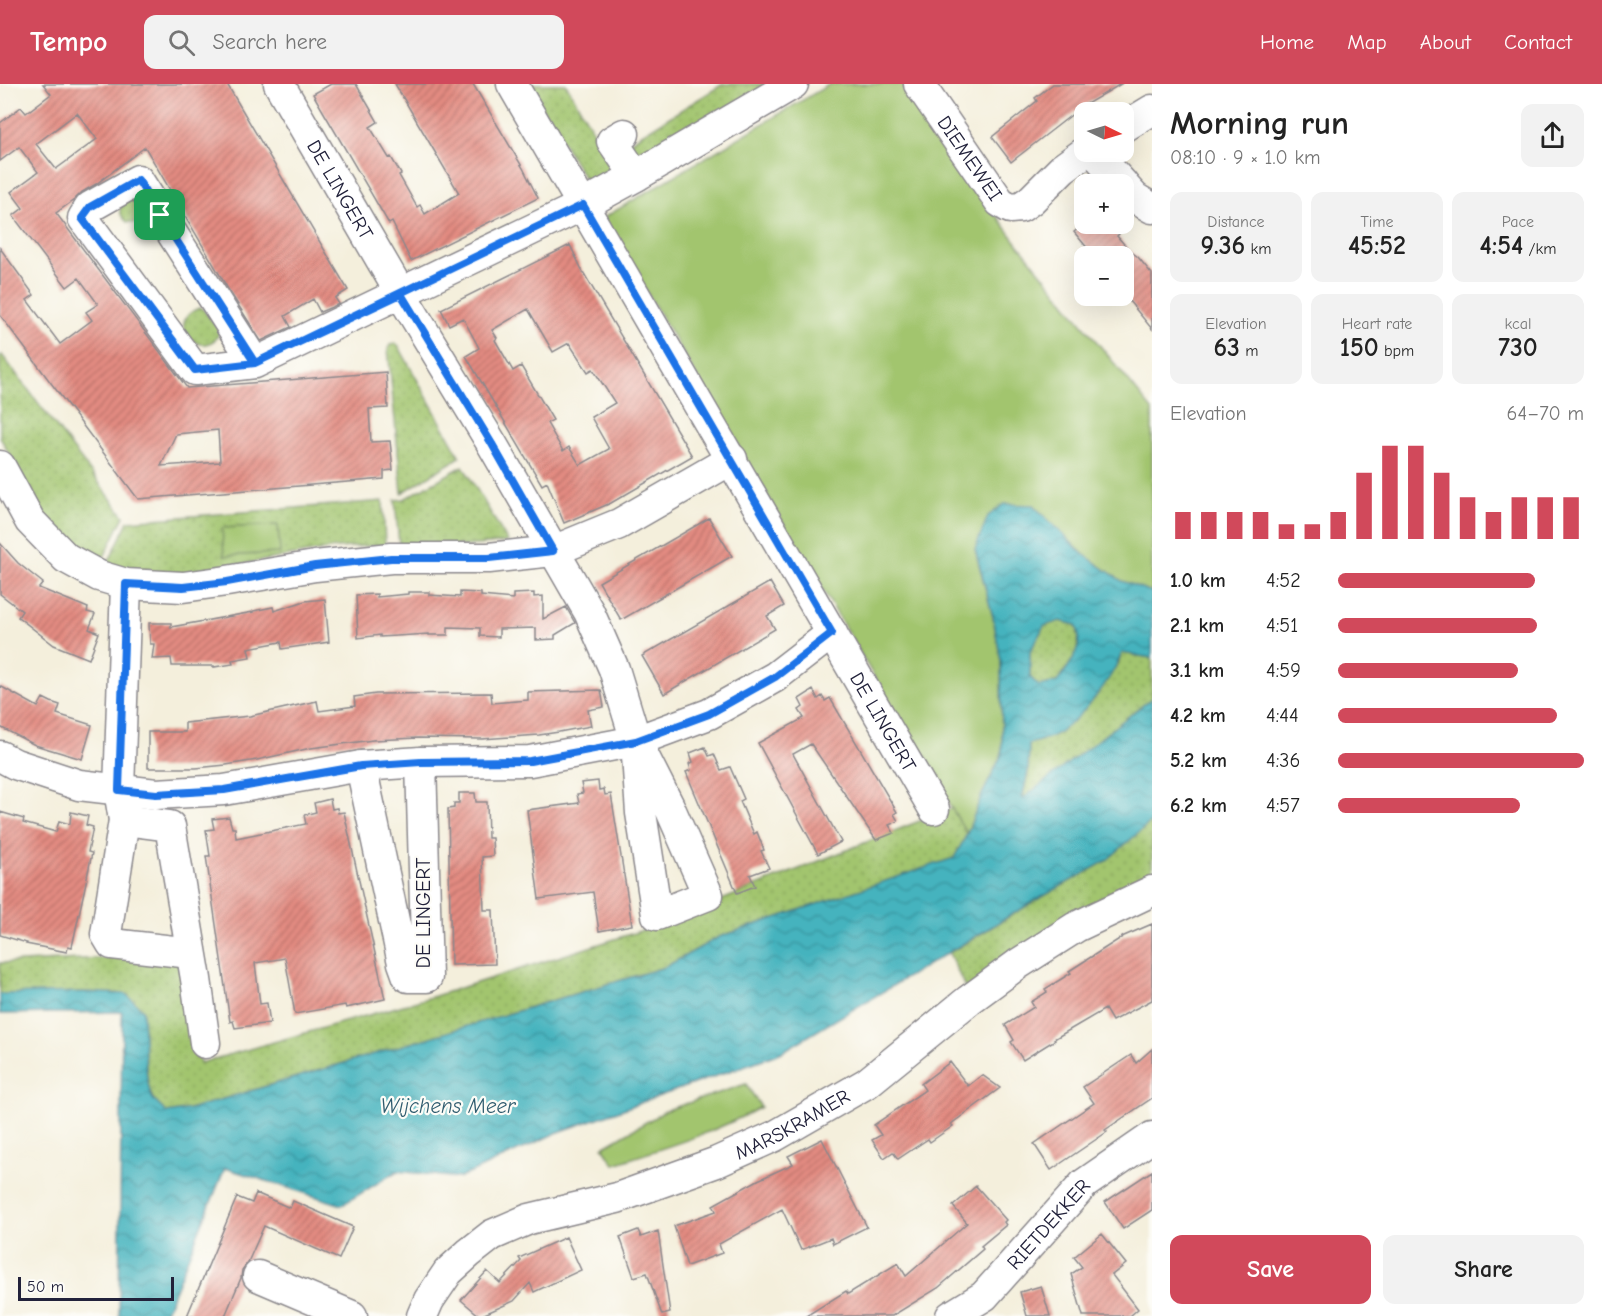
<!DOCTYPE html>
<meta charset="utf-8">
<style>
body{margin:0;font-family:"Comic Neue",sans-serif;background:#f2f2f2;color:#222;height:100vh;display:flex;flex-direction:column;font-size:22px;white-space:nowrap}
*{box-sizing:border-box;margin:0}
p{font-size:20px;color:#767676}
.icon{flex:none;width:33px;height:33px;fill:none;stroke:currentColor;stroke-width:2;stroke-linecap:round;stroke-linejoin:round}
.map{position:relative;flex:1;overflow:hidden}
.sheet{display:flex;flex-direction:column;background:#fff;width:450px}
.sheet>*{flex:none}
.needle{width:39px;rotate:95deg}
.fabs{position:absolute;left:1074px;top:18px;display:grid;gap:12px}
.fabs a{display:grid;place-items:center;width:60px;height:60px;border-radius:12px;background:#fff;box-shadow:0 6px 24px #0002;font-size:30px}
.scale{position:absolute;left:18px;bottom:15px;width:156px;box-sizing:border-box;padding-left:6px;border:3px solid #22223b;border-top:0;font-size:16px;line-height:21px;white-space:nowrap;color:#22223b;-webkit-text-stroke:4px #fdfcf7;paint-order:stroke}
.pin{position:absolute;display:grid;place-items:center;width:51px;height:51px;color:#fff;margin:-26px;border-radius:12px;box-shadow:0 3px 9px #0006}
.round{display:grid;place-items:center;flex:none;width:63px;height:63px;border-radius:12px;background:#f2f2f2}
.overview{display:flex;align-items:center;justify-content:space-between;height:102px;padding:0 18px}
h1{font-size:33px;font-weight:800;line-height:45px}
.stats{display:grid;grid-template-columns:repeat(3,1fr);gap:9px;height:102px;padding:6px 18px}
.stats div{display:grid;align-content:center;border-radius:12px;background:#f2f2f2;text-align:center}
.stats b{font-size:26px;font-weight:800}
.stats small{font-size:16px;font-weight:400}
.stats p{font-size:16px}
.chart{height:168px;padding:12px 18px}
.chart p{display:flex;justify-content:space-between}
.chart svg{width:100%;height:108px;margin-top:6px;stroke:#d1495b;stroke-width:6}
.button{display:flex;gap:12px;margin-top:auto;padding:12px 18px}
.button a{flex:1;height:69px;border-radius:12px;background:#d1495b;color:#fff;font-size:24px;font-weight:800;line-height:69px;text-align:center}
.button a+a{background:#f2f2f2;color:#222}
ul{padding:0 18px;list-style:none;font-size:20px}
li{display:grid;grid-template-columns:96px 72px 1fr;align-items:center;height:45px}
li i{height:15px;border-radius:8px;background:#d1495b}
header{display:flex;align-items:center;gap:36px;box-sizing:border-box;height:84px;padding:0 30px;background:#d1495b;color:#fff}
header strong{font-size:28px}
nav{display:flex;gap:33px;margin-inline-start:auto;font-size:21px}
.search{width:420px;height:54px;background:#f2f2f2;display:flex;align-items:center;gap:15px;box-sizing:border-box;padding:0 21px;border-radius:12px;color:#767676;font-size:22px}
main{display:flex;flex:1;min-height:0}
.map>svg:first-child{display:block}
.grass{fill:url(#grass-dots);stroke:#627454;stroke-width:1.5}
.park{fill:#a2c56e;stroke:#627454;stroke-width:1.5}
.water{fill:url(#water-waves);stroke:#336a7c;stroke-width:1.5;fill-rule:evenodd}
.building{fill:url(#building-hatch);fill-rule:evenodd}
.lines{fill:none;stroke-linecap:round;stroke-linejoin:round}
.minor-casing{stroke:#8b888c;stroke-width:33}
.minor{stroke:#fff;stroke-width:30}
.route-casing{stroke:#fff;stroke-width:12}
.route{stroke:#1a73e8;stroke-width:8}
.labels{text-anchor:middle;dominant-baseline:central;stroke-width:4.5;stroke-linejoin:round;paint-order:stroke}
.street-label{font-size:20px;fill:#22223b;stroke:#fdfcf7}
.water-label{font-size:21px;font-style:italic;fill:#305c6f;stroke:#fdfcf7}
</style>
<header>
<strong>Tempo</strong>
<div class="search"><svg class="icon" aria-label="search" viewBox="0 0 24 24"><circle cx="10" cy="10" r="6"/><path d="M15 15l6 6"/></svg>Search here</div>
<nav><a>Home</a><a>Map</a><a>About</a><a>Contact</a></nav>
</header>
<main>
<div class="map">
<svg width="1152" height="1232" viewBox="0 0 1152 1232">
<defs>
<pattern id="grass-dots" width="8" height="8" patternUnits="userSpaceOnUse" patternTransform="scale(1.5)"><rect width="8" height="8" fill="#a2c56e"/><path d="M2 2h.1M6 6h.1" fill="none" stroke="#8ba960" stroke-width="1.8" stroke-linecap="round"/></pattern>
<pattern id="water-waves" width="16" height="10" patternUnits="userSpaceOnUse" patternTransform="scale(1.5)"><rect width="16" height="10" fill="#44b3be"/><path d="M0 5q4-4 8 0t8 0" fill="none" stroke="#38919c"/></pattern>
<pattern id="building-hatch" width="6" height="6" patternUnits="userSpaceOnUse" patternTransform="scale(1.5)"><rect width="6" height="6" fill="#e38b81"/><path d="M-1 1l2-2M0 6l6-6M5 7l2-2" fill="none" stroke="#b8716b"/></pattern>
</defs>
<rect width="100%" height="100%" fill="#fdfcf7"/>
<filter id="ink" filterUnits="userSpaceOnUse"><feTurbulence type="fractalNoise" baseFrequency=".0167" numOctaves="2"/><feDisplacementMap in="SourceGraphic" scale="12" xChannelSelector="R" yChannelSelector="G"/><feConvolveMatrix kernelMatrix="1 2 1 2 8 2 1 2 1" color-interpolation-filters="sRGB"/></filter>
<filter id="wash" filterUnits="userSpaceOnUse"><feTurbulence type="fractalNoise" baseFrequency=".008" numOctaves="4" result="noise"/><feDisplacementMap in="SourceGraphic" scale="24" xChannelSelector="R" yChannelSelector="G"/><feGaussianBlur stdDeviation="1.35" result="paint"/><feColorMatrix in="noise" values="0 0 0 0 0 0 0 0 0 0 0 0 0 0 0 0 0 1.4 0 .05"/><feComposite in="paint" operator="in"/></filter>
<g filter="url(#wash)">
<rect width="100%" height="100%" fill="#f4efdc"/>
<path class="grass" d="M528,0h38l52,89 -28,15z
M723,0h46l-132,79 -13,-18z
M131,110l17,23 -11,6 -10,-1c-13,-12 -6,-19 4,-28z
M199,224h3l18,23c-13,34 -60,-7 -21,-23z
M394,259l4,2 62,112 -58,36 -14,-144 2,-4z
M0,271h2l122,161 -22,45 -28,-16 -28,-28 -20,-32 -26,-48z
M463,382l45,76 -42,4 -67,-1 -4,-45 9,-1z
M383,417l2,44 -50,3 -132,23 -41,4 -25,-2 -29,-10 20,-42z
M1060,537l16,4c9,22 -7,41 -19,57l-18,4 -9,-9v-25l14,-27z
M1122,569l30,5v40l-130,102 6,-28 1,-28 26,-9 63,-71z
M952,724l15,26 -13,24 -235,79 -54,30 -476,142 -22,4c-5,-4 -10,-9 -14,-14 -9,-15 -9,-69 -10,-89l-17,-16 -41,-2 -85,3v-32l184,-9 16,109 235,-67 224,-71z
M1152,737v55l-184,118 -19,-41 86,-52 71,-40z"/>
<path class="park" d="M830,0h73l82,116 33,44 134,166v182l-30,-11 -39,-27 -50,-49 -58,44 18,68 8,44 1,93 -21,43 -14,37 -364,-616z
M278,441l2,28 -56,3 -2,-28z
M746,1000l15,23c-46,26 -97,41 -147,57l-11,-17 64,-37z"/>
<path class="water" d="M1004,420l29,1 50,49 39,27 30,11v66l-30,-5c-11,28 -40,65 -66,81 -7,5 -18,7 -27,10l-1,28 -6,27 130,-101v123l-46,40 -71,40 -255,152 -224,80 -96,45 -63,-7 -55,34 -117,-37 -61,148h-45l3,-304 -122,2v-20l85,-2 41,2 17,16c1,19 1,74 10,89 4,5 10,10 14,14l23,-4 475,-142 54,-30 235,-79 13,-24 14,-37 21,-43 -1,-93 -8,-44 -18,-68 13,-33zM1060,537l16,4c10,22 -7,41 -19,57l-18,4 -9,-9v-25l14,-26z"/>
<g id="blocks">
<path class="building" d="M43,0h184l121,206 -13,8 4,6 -19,8 -7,-13 -28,17 6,11 -30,14 -33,-52 -83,-142 -49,37 -14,8 -8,8 -18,13 131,175 199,-16 2,36 -19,1 2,33 19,-1 3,29 -9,1v8l-246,20 -138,-184v-67l34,47 -7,5 33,44 32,-24 -6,-8 12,-8 -19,-26 -12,9 -54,-71 10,-8 -12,-16 27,-20 -19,-25 -19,14v-38l21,-16 5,6 25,-19zM77,29l20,26 -41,30 -20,-25zM218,346l2,32 -59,4 15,-32z
M331,0h25l22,38 -8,5 19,31 2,-1 10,17 -2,1 18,32 3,-2 5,9 34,-21 -64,-109h78l50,84 15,30 -127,63 -19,-39 -3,2 -76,-130z
M1053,0h68l-38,22 -72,56 -19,-25 45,-36 -2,-3z
M1084,140h26l9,10 -2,2 12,14 9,7 14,17v55l-28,-34v-39h-30l-20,-24z
M570,161l13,27 109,184 -81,47 -47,20 -17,-41 -5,3 -76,-129 13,-8 -16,-30 -14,7 -8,-16zM528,225l25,43 16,-9 19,29 5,-3 22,34 -24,14 18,32 -29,16 -11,-18 -6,4 -16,-28 6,-3 -32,-54 -8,5 -18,-31 2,-2 -5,-8z
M709,434l23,38 -111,64 -22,-38z
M0,459l18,20 25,20 -4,5 49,20 -1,4 8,2 -6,15 10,4 -10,26 -35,-14 -36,-28 4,-6 -22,-17z
M770,498l14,24 -17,10 8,13 -111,65 -22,-38z
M408,508h21v3l31,2v-5l21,1v3l32,3v-5l21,-1v4l9,-1v23l23,-12 9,16 -20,12v4l-19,1v-12l-37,1v8l-19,-1v-8l-32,-1v8h-19v-1l-49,3v-2l-22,3 -2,-43 21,-1v3l31,-3z
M325,515l4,43 -47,7 -1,-7 -33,6 2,9 -18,3 1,4 -19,3v-1h-42l-1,-8 -19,1 2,-15h-4l-1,-21h22v4l82,-15v-1l20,-4 1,4 31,-10z
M0,602l38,21 5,-9 8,4 9,3 -3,9 35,11 -10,34 -47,-14 -35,-18z
M601,606l3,17 -16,3 3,16 -32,6 -20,3 -57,4 -64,-1 -45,2 -62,8 -54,12 -31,5 -30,3h-48v-36h37v-9l65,-7 67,-15 2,10 36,-5 -1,-9 22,-3 115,-1 1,10 36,-3v-8z
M813,606l5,9 4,-3 3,5 5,-3 67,114 -3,2 4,7 -9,4 5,8 -18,7 -65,-96 -18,10 48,88 -23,12 -60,-111 46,-25 -5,-8 4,-3 -4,-8z
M705,663l4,9 5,-2 7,16 9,-3 14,32 -4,2 14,33 3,-2 7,18 -3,1 8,17 -19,7 5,11 -18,7 -51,-121 5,-2 -2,-6 4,-2 -3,-9z
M598,697l1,9 5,-1 1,6 6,-1 21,131 -33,6 -6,-39 -54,7 -12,-89 52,-7 -2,-9 6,-1 -2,-10z
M459,709h16l1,9h11l1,36h4l1,18 -11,1 2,53h9l2,54 -44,1 -3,-156 6,-1v-5h5z
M330,715l2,10 5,-1 1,5 6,-1 41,187 -39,9 -1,-3 -50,9 -10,-56 -30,5 5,41 7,-1 3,20 -35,5 -2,-7 -3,1 -5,-35 -19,-131h4l-4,-26 8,-1 -2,-10 17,-2 3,11h3l1,10 70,-14 -2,-9 12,-3 -2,-9z
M0,728l24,7 -1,4 33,9 3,-11 11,3 1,-12 17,4 -2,9 7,2 -5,25 4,1 -6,29 -14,65 -4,-1 -1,6 -41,-8 1,-1 -27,-8z
M1152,840v76l-40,21 -7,-12 -51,30 1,1 -32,20 -12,-18 3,-2 -9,-15 29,-18 -3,-5 16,-10 -2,-3 26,-16 -2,-2 55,-35z
M1152,965v49l-47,32 2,2 -56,38 -17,-26 60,-41 -11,-16 48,-32 5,8z
M950,978l18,24 14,-11 18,13 -49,36 2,2 -23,16 -2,-3 -30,20 -5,-7 -9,6 -12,-18 9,-5 -7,-10 51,-35 -4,-6z
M822,1055l45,88 -34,17 -2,-6 -30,12 -19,-41 -63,35 3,9 -35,13 -13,-40 42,-15 -3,-6 45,-25 35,-16 -5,-8z
M1152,1087v39l-29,19 -18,-27z
M976,1102l30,34 -2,2 2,3 -25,21 2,3 -45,39 -46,28h-86l40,-25 2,3 50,-31 8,13 61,-53 -14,-17z
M256,1109l34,15 3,-7 60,26 -14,32 -75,-33 -16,36 -6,8 -1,8 -16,38h-38l50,-119 15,6z
M638,1146l3,7 17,-6 12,82 -8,2 -15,-42 -13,4 -14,-40z
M1102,1150l24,30 -14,11 26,34 -8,7h-47l-12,-42 11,-7 -8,-10z
M566,1153l15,33 -47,22 -4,-9 -16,18 -34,15 -19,-16 26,-29 13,12 21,-22 -2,-3z
M1041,1202l9,30h-23l-7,-24z"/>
</g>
</g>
<g filter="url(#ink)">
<use href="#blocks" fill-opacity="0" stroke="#8b888c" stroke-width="1.5"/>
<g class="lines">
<g class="minor-casing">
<g id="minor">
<path id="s1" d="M279,0l122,210 91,150 97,168 25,57 22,72"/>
<path id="s2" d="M512,0l422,725"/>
<path id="s3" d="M919,0l81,118 10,6 11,-1 10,-7 32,-32 22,-16"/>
<path d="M1124,43l28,-17"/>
<path d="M624,50l-12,7 24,35"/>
<path d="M1094,68l29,32"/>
<path d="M1124,102l11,12 17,10"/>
<path d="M255,279l-60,7 -112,-152 7,-11 48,-27 117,183 328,-158 53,-29 157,-92"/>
<path d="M0,382l30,55 36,37 33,18 27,8 57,3 44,-6 88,-15 76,-8h98l64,-7 66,-27 113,-65"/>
<path d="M126,500l-7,206 5,30 -18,114 6,10 79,9"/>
<path d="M636,657l33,65 39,89 -51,20 -16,-102z"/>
<path d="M0,672l15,8 64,21 77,9 68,-4 137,-24 60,-4 109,-1 106,-20 73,-27 66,-37 57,-44"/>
<path d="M361,682l42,197 5,14h19l-6,-215"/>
<path d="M124,736l46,6 26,153 9,64"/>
<path d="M258,1192l94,40"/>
<path id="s4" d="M422,1232l7,-16 19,-28 21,-19 23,-18 37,-16 88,-21 100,-36 58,-26 92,-53 102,-83 49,-36 58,-37 76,-36"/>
<path id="s5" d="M951,1232l33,-20 100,-112 68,-47"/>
</g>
</g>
<use href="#minor" class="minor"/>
</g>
</g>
<g class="lines" filter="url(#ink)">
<g class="route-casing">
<path id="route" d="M160,131l95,148 146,-69 91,150 61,107 -64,7h-98l-76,8 -88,16 -44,5 -57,-3 -7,206 37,4 68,-4 137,-24 60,-4 109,-1 106,-20 73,-27 66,-37 57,-44 -249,-428 -328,158 -60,7 -113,-152 8,-11 48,-27 22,35"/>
</g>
<use href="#route" class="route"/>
</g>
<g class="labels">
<g class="street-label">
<text stroke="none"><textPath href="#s3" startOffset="90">DIEMEWEI</textPath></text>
<text stroke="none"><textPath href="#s1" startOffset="122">DE LINGERT</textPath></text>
<text stroke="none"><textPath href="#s2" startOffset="738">DE LINGERT</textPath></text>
<text transform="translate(423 829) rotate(-90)">DE LINGERT</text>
<text stroke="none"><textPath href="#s4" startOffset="430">MARSKRAMER</textPath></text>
<text stroke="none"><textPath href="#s5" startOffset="135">RIETDEKKER</textPath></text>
</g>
<g class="water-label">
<text x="448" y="1022">Wijchens Meer</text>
</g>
</g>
</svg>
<div class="fabs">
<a><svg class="needle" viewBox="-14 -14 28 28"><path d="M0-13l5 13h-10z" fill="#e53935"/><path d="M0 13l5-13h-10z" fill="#767676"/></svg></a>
<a>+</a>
<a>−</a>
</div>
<div class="scale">50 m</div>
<div class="pin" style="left:160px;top:131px;background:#1e9e55"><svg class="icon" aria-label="arrive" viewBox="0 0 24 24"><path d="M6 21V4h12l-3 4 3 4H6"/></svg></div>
</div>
<section class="sheet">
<div class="overview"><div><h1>Morning run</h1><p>08:10 · 9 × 1.0 km</p></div><a class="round"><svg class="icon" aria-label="share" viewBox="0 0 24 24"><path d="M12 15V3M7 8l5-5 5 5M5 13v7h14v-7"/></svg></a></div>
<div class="stats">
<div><p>Distance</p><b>9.36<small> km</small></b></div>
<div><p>Time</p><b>45:52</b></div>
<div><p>Pace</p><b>4:54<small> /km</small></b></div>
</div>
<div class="stats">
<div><p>Elevation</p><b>63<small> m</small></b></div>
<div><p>Heart rate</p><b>150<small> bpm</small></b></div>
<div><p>kcal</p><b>730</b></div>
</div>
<div class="chart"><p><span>Elevation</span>64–70 m</p>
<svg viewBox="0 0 160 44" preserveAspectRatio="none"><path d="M5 44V33M15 44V33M25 44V33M35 44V33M45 44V38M55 44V38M65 44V33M75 44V17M85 44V6M95 44V6M105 44V17M115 44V27M125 44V33M135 44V27M145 44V27M155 44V27"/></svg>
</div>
<ul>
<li><b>1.0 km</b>4:52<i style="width:80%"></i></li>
<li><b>2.1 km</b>4:51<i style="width:81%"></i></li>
<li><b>3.1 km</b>4:59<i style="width:73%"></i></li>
<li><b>4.2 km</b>4:44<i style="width:89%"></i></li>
<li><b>5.2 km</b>4:36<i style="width:100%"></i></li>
<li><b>6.2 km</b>4:57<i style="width:74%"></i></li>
</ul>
<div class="button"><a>Save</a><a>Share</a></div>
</section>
</main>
